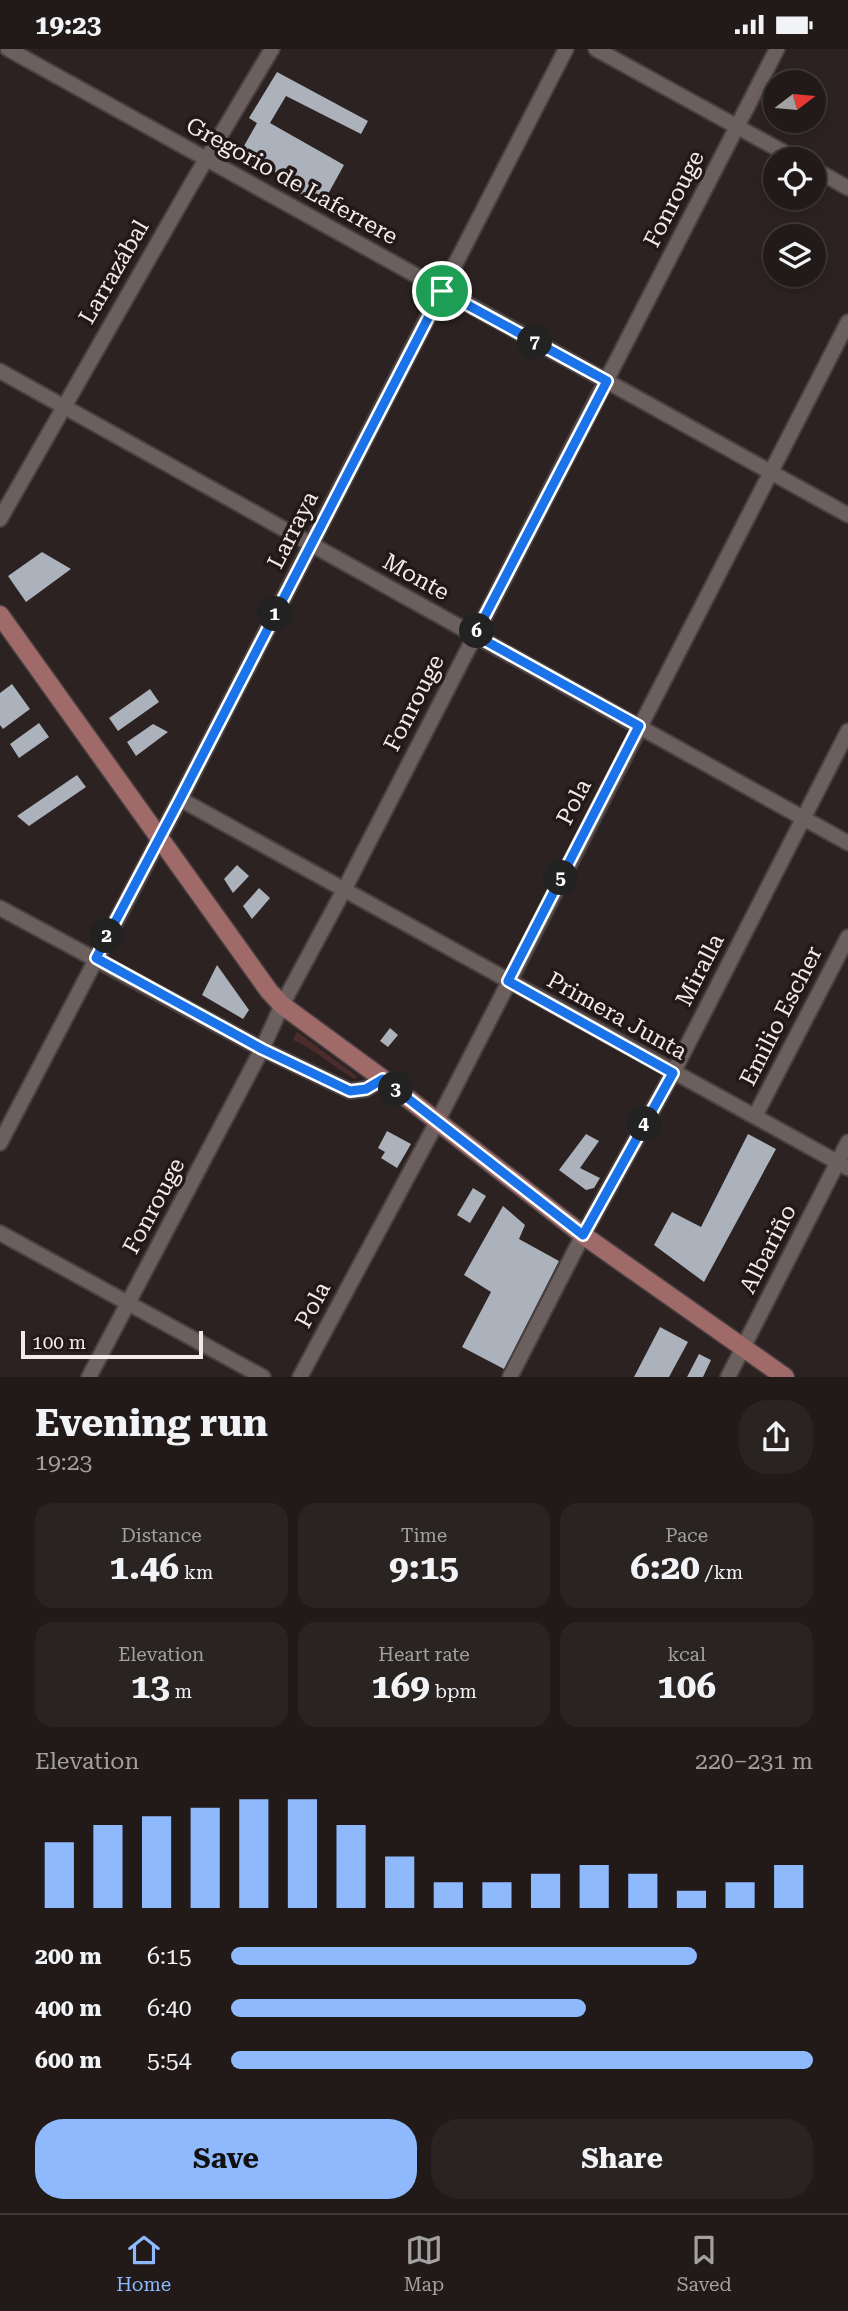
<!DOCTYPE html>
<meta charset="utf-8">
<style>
body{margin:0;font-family:"Roboto Serif",serif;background:#292322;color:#f1f3f6;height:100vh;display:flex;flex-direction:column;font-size:26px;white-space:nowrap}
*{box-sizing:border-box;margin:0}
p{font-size:23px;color:#a2a1a2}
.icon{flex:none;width:38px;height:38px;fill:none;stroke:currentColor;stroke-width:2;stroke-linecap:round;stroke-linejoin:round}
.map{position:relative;height:1328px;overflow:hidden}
.drawer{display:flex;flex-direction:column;background:#211a19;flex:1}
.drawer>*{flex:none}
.needle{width:46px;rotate:74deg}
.fabs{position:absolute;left:763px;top:21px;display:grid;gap:14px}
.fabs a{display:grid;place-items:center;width:63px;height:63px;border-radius:50%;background:#211a19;box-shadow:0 4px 10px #0003,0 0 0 2px #3e3838;font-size:35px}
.scale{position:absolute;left:21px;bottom:18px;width:182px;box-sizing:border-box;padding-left:7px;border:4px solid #f2ebea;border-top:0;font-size:19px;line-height:24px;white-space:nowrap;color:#f2ebea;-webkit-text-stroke:5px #221818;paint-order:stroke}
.pin{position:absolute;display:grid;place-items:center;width:60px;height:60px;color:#fff;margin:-30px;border:4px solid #fff;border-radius:50%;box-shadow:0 2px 7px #0007}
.km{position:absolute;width:35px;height:35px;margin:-18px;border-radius:50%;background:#222;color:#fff;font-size:19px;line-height:35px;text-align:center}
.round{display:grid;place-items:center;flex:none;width:74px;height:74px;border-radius:28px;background:#292322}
.overview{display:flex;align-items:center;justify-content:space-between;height:119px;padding:0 35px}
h1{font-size:38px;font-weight:700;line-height:52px}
.metrics{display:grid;grid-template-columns:repeat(3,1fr);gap:10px;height:119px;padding:7px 35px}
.metrics div{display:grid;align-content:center;border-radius:18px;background:#292322;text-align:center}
.metrics b{font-size:35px;font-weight:700}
.metrics small{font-size:19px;font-weight:400}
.metrics p{font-size:19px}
.chart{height:196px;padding:14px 35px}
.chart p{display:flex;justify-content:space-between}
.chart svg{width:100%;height:126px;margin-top:7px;stroke:#8eb9fd;stroke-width:6}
.action{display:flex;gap:14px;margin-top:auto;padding:14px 35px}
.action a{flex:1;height:80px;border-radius:28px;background:#8eb9fd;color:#111;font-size:28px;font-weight:700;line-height:80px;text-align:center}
.action a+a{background:#292322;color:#f1f3f6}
ul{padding:0 35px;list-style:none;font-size:23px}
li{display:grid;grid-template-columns:112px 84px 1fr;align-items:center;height:52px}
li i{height:18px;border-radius:9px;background:#8eb9fd}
.status{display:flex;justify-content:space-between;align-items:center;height:49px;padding:0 35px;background:#211a19;direction:ltr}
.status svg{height:19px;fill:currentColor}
.tabs{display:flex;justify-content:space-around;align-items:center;height:98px;border-top:2px solid #3e3838;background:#211a19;font-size:19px;color:#a2a1a2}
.tabs a{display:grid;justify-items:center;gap:4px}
.tabs .current{color:#8eb9fd}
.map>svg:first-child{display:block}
.green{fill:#4b2c2b}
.building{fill:#abb2bb}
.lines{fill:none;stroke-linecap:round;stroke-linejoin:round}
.minor-casing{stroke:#494141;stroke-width:18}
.major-casing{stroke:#494141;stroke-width:21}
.minor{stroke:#6c605f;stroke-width:14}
.major{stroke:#9f6a68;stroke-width:18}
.route-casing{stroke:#fff;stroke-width:14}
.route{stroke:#1a73e8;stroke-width:9}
.labels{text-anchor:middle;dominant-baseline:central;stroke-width:7;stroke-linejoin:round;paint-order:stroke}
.street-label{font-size:23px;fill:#f2ebea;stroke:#221818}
</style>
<div class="status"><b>19:23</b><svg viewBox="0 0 49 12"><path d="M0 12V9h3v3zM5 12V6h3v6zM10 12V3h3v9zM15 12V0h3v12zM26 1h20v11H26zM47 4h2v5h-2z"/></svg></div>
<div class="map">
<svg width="848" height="1328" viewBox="0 0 848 1328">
<rect width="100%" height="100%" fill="#2c2221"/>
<path class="green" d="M297,983l57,42 3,3 -2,2c-22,-12 -39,-29 -62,-39z"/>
<path class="building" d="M277,23l91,49 -7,13 -75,-38 -16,27 74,42 -22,40 -36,-19 3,-6 -49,-27 17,-30 -8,-5z
M42,503l29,17 -45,33 -18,-26z
M12,635l18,25 -27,20 -3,-4v-32z
M150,640l9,13 -41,29 -9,-13z
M39,674l10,14 -30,21 -9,-14z
M153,675l15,8 -32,24 -9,-14z
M77,726l9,12 -57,39 -12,-10z
M237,816l12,11 -16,17 -9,-14z
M259,839l11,10 -18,21 -9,-13z
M217,916l32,45 -6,9 -41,-24z
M390,979l8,7 -10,12 -8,-6z
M387,1082l24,13 -14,24 -16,-10 4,-6 -7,-4z
M586,1085l13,7 -19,27 20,10 -6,10 -8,2 -27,-20z
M748,1085l28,15 -72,133 -50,-37 18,-33 29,15z
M473,1139l13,8 -16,27 -13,-8z
M503,1157l22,19 -6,14 40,22 -55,108 -42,-22 29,-55 -27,-17z
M660,1278l28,15 -19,35h-35z
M699,1305l12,6 -8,17h-16z"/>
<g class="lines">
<g class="minor-casing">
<path id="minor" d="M8,0l840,466
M596,0l200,110
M814,120l34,19
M0,322l848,472
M0,470l192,-336 80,-134
M180,750l668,369
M0,859l262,141 88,42 16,-2 17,-10
M755,1067l93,-179
M0,1094l180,-344 386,-750
M0,1184l263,144
M89,1328l173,-328 20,-44 62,-115 433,-841
M300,1328l137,-255 411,-800
M510,1328l73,-142 90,-162 175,-342
M728,1328l120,-235"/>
</g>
<g class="major-casing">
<path id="major" d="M0,566l269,376 13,14 101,74 200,156 202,142"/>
</g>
<use href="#minor" class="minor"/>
<use href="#major" class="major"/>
</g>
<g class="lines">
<g class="route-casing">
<path id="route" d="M442,242l165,90 -132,254 164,91 -131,255 165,92 -90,162 -200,-156 -17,10 -16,2 -88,-42 -166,-91 84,-159z"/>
</g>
<use href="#route" class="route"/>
</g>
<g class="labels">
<g class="street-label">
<text transform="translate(292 132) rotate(29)">Gregorio de Laferrere</text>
<text transform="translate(674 150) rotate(-63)">Fonrouge</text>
<text transform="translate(114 223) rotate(-60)">Larrazábal</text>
<text transform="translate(293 481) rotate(-63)">Larraya</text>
<text transform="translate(416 528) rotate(29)">Monte</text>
<text transform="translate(414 654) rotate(-63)">Fonrouge</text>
<text transform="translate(574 753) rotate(-63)">Pola</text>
<text transform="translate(700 921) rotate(-63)">Miralla</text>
<text transform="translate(617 967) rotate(29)">Primera Junta</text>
<text transform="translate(781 967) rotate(-63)">Emilio Escher</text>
<text transform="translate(154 1157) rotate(-62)">Fonrouge</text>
<text transform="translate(768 1200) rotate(-63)">Albariño</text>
<text transform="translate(313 1256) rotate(-62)">Pola</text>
</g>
</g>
</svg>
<div class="fabs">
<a><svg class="needle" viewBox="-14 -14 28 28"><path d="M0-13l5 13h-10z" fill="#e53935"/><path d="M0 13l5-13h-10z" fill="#a2a1a2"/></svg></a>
<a><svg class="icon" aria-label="locate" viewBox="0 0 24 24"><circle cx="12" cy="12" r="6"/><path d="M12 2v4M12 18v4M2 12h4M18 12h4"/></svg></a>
<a><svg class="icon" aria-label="layers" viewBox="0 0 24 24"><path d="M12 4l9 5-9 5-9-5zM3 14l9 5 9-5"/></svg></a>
</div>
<div class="scale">100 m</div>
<div class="pin" style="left:442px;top:242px;background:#1e9e55"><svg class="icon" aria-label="arrive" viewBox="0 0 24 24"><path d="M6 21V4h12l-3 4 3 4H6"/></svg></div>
<b class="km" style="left:275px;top:565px">1</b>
<b class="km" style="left:107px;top:887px">2</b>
<b class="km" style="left:396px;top:1040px">3</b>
<b class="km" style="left:644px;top:1075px">4</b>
<b class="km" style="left:561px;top:829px">5</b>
<b class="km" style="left:477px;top:582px">6</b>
<b class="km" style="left:535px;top:293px">7</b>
</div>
<section class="drawer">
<div class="overview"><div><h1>Evening run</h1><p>19:23</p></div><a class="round"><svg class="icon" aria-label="share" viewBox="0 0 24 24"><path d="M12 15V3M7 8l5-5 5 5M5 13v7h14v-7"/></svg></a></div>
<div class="metrics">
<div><p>Distance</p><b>1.46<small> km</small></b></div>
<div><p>Time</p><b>9:15</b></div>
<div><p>Pace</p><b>6:20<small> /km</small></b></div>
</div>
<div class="metrics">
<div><p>Elevation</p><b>13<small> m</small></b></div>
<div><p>Heart rate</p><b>169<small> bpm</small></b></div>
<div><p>kcal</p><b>106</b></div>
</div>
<div class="chart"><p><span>Elevation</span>220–231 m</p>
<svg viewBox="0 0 160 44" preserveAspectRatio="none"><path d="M5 44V21M15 44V15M25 44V12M35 44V9M45 44V6M55 44V6M65 44V15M75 44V26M85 44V35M95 44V35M105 44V32M115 44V29M125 44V32M135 44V38M145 44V35M155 44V29"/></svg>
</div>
<ul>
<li><b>200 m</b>6:15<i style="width:80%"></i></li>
<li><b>400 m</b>6:40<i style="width:61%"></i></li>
<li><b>600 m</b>5:54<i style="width:100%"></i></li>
</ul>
<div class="action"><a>Save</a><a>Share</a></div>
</section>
<nav class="tabs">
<a class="current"><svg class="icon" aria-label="home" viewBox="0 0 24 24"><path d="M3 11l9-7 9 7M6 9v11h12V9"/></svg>Home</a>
<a><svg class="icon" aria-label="map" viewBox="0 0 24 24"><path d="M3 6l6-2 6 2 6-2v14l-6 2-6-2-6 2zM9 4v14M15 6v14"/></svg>Map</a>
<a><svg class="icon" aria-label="saved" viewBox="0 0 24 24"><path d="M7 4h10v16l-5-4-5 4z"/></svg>Saved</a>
</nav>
